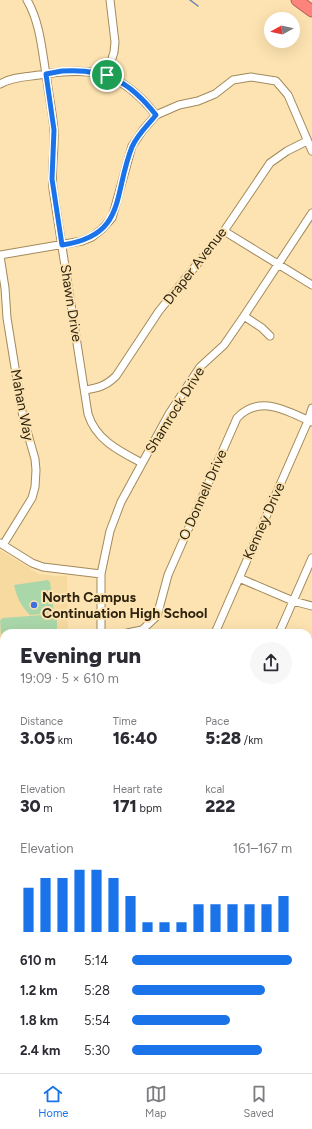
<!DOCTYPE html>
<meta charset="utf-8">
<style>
body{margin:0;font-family:Figtree,sans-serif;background:#f7f7f7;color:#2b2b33;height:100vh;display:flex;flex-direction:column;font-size:15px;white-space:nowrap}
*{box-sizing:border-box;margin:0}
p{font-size:13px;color:#7c7c81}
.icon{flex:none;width:22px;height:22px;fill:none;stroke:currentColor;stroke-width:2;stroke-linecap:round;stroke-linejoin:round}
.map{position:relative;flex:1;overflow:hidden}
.panel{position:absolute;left:0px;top:629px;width:312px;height:444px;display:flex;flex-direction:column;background:#fff;border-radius:12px 12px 0 0;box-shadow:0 4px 16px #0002}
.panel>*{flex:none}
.needle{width:26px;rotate:262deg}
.controls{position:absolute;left:264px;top:12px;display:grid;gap:8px}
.controls a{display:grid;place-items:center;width:36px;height:36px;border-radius:50%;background:#fff;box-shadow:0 4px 16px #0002;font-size:20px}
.pin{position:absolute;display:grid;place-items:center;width:34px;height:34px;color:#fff;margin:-17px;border:2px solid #fff;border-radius:50%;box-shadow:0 1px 4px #0007}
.round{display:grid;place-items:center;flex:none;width:42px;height:42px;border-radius:21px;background:#f7f7f7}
.overview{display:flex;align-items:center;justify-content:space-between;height:68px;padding:0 20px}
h1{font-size:22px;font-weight:800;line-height:30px}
.metrics{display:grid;grid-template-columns:repeat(3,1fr);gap:6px;height:68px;padding:4px 20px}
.metrics div{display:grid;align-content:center}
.metrics b{font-size:17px;font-weight:800}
.metrics small{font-size:11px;font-weight:400}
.metrics p{font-size:11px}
.chart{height:112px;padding:8px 20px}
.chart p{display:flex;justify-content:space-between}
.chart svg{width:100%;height:72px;margin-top:4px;stroke:#1a73e8;stroke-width:6}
ul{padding:0 20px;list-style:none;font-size:13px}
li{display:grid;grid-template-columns:64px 48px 1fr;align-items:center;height:30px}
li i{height:10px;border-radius:5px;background:#1a73e8}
.menu{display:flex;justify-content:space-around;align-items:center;height:56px;border-top:1px solid #e1e1e2;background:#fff;font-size:11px;color:#7c7c81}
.menu a{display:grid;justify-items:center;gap:2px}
.menu .current{color:#1a73e8}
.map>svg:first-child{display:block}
.built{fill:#f6daa0}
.green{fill:#aad7a9}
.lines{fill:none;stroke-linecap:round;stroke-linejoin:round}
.stream{stroke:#6b82b3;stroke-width:1.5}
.minor-casing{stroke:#a28a5b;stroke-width:9}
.highway-casing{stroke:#b56257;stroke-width:13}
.minor{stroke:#fff;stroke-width:7}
.highway{stroke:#fd847d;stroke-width:11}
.route-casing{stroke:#fff;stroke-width:8}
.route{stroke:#1a73e8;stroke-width:5}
.poi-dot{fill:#3f6fdf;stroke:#fde3b1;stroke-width:1.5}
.labels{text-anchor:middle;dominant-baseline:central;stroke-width:4;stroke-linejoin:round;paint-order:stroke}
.street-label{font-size:14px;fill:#2e2410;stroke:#fde3b1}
.poi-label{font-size:14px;font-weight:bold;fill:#2e2410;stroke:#fde3b1;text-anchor:start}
</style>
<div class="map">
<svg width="312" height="1073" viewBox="0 0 312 1073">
<rect width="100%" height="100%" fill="#fde3b1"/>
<path class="built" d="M0,550l39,24 18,2h10l1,57h-64v65l-4,-3z"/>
<path class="green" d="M48,580l2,2 4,31 -24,2c-9,-9 -13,-17 -16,-30z
M57,614v19h-53v38l-4,-50 2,-3z
M308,827l4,1v106l-4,-7z"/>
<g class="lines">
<path class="stream" d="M190,0l8,6
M0,837l4,3"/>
<g class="minor-casing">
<path id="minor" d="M27,0c14,24 15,53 20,80 2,17 6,34 7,51 1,19 -3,39 -1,58l35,225c8,26 31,37 54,49
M107,75l7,-23 1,-10 -5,-42
M0,84c12,-7 26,-7 39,-9 54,-9 82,-4 117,40
M224,231l88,54
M0,255l82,-14 10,-4 10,-8 10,-11 20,-72 11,-16 13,-15 23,-10 19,-4 17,-7 18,-14 18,-3 25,4 12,14 24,56
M0,256l5,32 2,30 16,99 12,42 1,11 -1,17 -3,11 -29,47
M244,316l18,12 8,8
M85,390c13,-2 21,-4 31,-14l43,-65 65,-80 46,-68 17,-12 20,-10
M0,543l32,20 11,4 58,7
M239,578l54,23 19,5
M101,633v-59l9,-43 11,-29 48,-88 31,-47 24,-22 20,-29 68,-103
M127,633l15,-3 15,-14 11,-41 69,-157c23,-24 49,-7 75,4
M215,633l93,-212 4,-13
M279,633l33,-75
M0,771l4,-3
M0,785l4,3
M0,877l4,2
M0,908l4,-9
M0,993l4,-1
M38,1069l2,4
M110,1069l2,4
M168,1069l5,4"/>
</g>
<g class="highway-casing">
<path id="highway" d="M297,0l15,11
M308,705l4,-9
M308,737l4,-11
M308,946l4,6
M308,969l4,6"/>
</g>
<use href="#minor" class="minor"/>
<use href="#highway" class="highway"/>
</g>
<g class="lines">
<g class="route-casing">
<path id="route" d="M62,71c44,-3 68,11 94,44 -8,10 -19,20 -24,32 -19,47 -5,89 -70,98l-10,-66 2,-49 -8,-56z"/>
</g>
<use href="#route" class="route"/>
</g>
<circle class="poi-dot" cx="34" cy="605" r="4"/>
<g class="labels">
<g class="street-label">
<text transform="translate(195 266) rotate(-52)">Draper Avenue</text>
<text transform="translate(71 303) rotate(81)">Shawn Drive</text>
<text transform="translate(22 405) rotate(79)">Mahan Way</text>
<text transform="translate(175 410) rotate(-58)">Shamrock Drive</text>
<text transform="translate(203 495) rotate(-66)">O Donnell Drive</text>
<text transform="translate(264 521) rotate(-66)">Kenney Drive</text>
</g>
<g class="poi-label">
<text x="42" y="597">North Campus<tspan x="42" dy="16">Continuation High School</tspan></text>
</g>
</g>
</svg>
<div class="controls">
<a><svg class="needle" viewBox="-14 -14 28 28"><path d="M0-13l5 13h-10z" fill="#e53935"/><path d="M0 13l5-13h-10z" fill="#7c7c81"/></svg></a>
</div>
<div class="pin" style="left:107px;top:75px;background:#1e9e55"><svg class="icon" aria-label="arrive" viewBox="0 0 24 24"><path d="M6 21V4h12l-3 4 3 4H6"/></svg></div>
<section class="panel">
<div class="overview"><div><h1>Evening run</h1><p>19:09 · 5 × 610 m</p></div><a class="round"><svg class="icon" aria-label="share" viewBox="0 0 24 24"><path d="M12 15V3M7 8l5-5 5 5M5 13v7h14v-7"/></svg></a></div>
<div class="metrics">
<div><p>Distance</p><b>3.05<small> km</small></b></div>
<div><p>Time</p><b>16:40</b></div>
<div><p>Pace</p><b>5:28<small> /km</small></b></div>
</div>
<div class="metrics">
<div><p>Elevation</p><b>30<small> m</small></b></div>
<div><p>Heart rate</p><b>171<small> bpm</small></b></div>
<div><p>kcal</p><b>222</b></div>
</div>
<div class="chart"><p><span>Elevation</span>161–167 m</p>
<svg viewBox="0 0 160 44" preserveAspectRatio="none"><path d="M5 44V17M15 44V11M25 44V11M35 44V6M45 44V6M55 44V11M65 44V22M75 44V38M85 44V38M95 44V38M105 44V27M115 44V27M125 44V27M135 44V27M145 44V27M155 44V22"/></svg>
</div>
<ul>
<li><b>610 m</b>5:14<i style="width:100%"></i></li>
<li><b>1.2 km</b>5:28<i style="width:83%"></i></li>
<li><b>1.8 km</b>5:54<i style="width:61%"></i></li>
<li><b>2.4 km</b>5:30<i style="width:81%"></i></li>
</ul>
</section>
</div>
<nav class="menu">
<a class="current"><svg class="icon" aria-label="home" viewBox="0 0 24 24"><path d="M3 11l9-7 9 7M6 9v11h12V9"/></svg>Home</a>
<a><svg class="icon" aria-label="map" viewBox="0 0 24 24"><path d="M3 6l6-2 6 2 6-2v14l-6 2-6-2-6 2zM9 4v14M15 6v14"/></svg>Map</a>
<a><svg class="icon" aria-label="saved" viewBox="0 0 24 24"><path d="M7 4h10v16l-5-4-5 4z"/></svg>Saved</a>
</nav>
